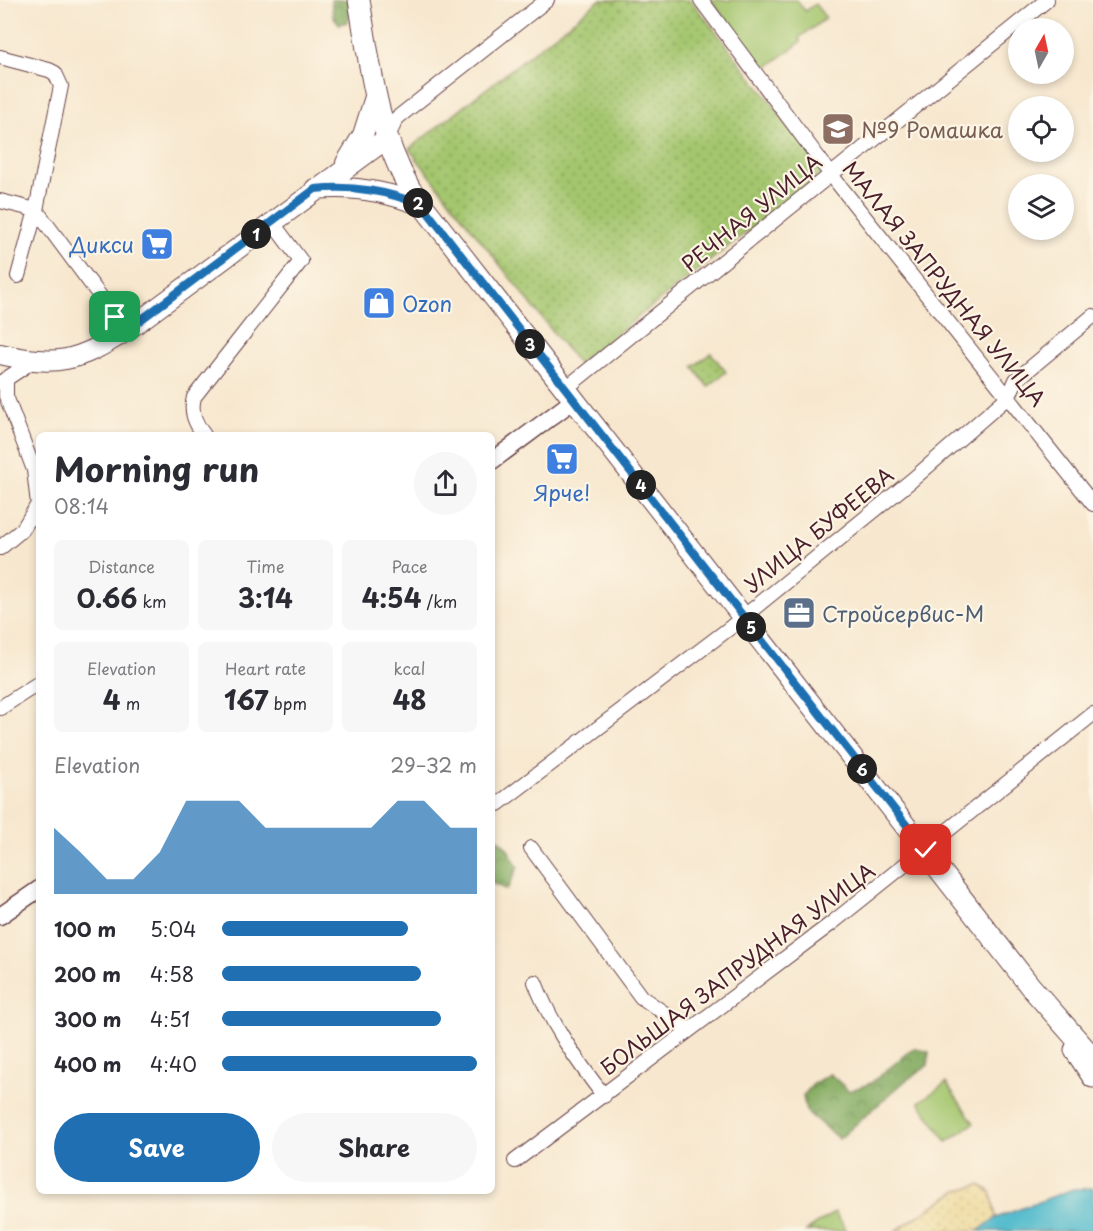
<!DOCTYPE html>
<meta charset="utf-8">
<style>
body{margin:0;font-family:"Playpen Sans",sans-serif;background:#f7f7f7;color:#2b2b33;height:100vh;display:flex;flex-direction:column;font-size:22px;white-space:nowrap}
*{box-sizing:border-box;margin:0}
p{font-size:20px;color:#7c7c81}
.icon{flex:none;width:33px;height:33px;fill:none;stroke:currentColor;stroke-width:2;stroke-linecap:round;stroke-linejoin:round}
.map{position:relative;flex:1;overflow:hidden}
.sheet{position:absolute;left:36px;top:432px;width:459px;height:762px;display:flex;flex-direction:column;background:#fff;border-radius:9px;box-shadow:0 3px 9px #0003}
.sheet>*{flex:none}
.needle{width:39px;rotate:9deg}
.buttons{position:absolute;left:1008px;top:18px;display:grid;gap:12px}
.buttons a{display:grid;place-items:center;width:66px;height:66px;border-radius:50%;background:#fff;box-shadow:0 3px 9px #0003;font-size:30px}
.pin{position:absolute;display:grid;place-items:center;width:51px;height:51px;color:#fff;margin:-26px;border-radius:12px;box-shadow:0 3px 9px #0006}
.km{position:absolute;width:30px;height:30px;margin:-15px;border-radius:50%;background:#222;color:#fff;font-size:16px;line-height:30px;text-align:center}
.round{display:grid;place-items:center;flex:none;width:63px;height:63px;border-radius:32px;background:#f7f7f7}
.head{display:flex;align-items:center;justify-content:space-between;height:102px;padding:0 18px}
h1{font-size:33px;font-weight:700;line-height:45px}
.figures{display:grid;grid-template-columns:repeat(3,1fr);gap:9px;height:102px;padding:6px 18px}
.figures div{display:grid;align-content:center;border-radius:9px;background:#f7f7f7;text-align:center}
.figures b{font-size:26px;font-weight:700}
.figures small{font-size:16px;font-weight:400}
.figures p{font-size:16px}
.chart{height:168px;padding:12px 18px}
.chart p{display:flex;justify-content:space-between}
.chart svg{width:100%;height:108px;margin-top:6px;fill:#1f6fb2;opacity:.7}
.button{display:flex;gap:12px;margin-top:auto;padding:12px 18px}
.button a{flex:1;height:69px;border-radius:36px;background:#1f6fb2;color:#fff;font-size:24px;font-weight:700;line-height:69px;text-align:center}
.button a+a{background:#f7f7f7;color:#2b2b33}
ul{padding:0 18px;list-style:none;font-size:20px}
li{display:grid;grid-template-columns:96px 72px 1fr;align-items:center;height:45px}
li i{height:15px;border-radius:8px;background:#1f6fb2}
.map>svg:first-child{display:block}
.green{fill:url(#green-dots);stroke:#77724c;stroke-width:1.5}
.forest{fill:url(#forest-crowns);stroke:#666546;stroke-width:1.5}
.sand{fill:url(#sand-dots);stroke:#9c7c64;stroke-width:1.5}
.pitch{fill:#a4c66e;stroke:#77724c;stroke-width:1.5}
.water{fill:#4fbacc;stroke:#4c6c7c;stroke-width:1.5}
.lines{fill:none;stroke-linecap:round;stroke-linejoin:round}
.minor-casing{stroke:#643d43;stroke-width:16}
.tertiary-casing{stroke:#643d43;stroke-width:19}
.secondary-casing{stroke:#643d43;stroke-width:22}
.primary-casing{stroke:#643d43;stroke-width:23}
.minor{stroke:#fff;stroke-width:14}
.tertiary{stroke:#fff;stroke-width:16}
.secondary{stroke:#fff;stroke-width:20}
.primary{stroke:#fff;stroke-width:21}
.route-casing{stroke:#fff;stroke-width:12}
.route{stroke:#1f6fb2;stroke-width:8}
.labels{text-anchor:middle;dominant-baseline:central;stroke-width:4.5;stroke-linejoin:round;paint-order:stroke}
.education-label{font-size:21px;fill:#785e54;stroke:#fcf5e5;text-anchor:start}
.street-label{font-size:21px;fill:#4a1f2b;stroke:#fcf5e5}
.shop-label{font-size:21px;fill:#366cbe;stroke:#fcf5e5;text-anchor:end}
.service-label{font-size:21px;fill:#4e5e75;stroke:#fcf5e5;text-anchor:start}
</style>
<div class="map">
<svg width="1093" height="1231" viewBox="0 0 1093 1231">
<defs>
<pattern id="green-dots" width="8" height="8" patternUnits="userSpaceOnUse" patternTransform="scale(1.5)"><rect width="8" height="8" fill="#a4c66e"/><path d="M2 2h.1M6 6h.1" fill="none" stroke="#88a05b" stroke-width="1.8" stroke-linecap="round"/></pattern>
<pattern id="forest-crowns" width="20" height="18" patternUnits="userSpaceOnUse" patternTransform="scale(1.5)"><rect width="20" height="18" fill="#83ab61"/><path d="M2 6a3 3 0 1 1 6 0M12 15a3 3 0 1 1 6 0" fill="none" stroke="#6d8b50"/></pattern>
<pattern id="sand-dots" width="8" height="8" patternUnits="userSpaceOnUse" patternTransform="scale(1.5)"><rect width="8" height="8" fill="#eeda9e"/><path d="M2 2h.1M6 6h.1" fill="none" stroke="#cebb88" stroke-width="1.8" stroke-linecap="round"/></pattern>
</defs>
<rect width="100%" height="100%" fill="#fcf5e5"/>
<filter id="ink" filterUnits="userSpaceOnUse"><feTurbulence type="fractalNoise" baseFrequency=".0167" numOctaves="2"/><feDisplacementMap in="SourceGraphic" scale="12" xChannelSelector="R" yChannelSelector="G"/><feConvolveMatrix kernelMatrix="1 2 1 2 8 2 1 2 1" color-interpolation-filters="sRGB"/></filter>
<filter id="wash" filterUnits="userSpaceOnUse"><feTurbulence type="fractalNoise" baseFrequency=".008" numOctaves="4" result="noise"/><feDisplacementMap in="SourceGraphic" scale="24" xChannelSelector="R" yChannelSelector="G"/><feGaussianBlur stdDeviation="1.35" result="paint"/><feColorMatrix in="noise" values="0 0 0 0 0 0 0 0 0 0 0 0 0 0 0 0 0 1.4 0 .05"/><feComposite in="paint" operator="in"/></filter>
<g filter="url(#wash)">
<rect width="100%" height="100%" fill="#f7e7ce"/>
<path class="green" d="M600,0h91l134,171 -247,193 -169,-215z
M711,353l15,19 -18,15 -15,-20z"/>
<path class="forest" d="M331,0h18l2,9 -3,13 -9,2 -6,-8z
M492,833l15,15 11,19 -11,23 -15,-7z
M914,1048l15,4 -1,13 -24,17 -65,57 -33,-28 -3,-15 11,-13 16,-9 19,17 22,-8z"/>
<path class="sand" d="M980,1185l11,7 5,26 -18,13h-83l63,-41z"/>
<path class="pitch" d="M711,0h86l8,11 10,-7 11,14 -27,20 2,4 -38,28z
M946,1083l28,40 -27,19 -28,-40z
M835,1212l12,19h-41z"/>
<path class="water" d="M1093,1188v43h-115l18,-13 77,-29z"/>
</g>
<g filter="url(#ink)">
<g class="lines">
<g class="minor-casing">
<path id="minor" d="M701,0l131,176 261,328
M0,57l49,13 6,3 6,13 -25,124 -18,66
M387,138l10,-20 150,-118
M0,201l36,9
M36,210l90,121
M6,382v14l28,74 4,34
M0,383l33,-22
M565,389l482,-389
M204,435c-9,-12 -14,-23 -10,-38l107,-136 -29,-39
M0,548l23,-19 15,-25
M0,708l39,-25
M498,804l233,-177 181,-147 97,-84 7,-16 77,-64
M531,848l110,149 48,33
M535,982c16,42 42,79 69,114
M515,1161l317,-238 261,-209"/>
</g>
<g class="tertiary-casing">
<path id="tertiary" d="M492,461l82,-61
M0,916l39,-27"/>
</g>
<g class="secondary-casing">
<path id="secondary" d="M346,163l17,-28 12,-38
M315,189c38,-4 71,2 106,16
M0,354c57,13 77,8 126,-23l260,-192"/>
</g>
<g class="primary-casing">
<path id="primary" d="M359,0c11,66 18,131 51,189l620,797 63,72
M1075,1050l18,27"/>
</g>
<use href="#minor" class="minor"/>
<use href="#tertiary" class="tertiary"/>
<use href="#secondary" class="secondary"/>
<use href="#primary" class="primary"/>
</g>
</g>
<g class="lines" filter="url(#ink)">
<g class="route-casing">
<path id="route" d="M115,317l11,14 189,-142c38,-4 71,2 107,16l504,645"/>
</g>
<use href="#route" class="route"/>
</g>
<defs>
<g id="school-square" transform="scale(1.725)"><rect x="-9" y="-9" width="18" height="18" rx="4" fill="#8d6e63" stroke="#fcf5e5"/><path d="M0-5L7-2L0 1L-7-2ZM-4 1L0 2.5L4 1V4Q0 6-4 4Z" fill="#fff"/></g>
<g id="supermarket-square" transform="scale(1.725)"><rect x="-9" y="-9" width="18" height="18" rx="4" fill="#3f7fe0" stroke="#fcf5e5"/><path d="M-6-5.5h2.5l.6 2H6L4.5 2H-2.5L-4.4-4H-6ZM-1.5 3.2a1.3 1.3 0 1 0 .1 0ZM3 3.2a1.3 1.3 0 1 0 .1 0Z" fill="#fff"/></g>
<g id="shop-square" transform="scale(1.725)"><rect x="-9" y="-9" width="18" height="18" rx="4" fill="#3f7fe0" stroke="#fcf5e5"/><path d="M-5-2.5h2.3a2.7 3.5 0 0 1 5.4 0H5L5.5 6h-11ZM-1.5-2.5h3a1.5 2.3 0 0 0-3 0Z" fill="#fff"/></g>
<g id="office-square" transform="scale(1.725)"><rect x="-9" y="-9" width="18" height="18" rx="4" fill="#5c6f8a" stroke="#fcf5e5"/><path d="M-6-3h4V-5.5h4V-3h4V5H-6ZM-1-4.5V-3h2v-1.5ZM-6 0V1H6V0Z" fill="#fff"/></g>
</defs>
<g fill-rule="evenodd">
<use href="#school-square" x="838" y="129"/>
<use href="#supermarket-square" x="157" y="244"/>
<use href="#shop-square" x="379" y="303"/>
<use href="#supermarket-square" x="562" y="459"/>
<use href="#office-square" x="799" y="613"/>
</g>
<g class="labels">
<g class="education-label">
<text x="861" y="129">№9 Ромашка</text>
</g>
<g class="street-label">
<text transform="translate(751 212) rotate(-39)">РЕЧНАЯ УЛИЦА</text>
<text transform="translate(945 283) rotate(51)">МАЛАЯ ЗАПРУДНАЯ УЛИЦА</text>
<text transform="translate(818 529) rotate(-39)">УЛИЦА БУФЕЕВА</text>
<text transform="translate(737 968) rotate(-37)">БОЛЬШАЯ ЗАПРУДНАЯ УЛИЦА</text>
</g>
<g class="shop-label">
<text x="134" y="244">Дикси</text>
<text x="402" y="303" text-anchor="start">Ozon</text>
<text x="562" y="492" text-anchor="middle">Ярче!</text>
</g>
<g class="service-label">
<text x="822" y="613">Стройсервис-М</text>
</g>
</g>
</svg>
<div class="buttons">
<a><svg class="needle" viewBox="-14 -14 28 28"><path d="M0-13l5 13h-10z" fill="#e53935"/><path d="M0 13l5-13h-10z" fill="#7c7c81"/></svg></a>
<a><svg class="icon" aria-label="locate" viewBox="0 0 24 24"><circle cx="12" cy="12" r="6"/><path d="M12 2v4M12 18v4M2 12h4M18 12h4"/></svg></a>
<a><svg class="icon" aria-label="layers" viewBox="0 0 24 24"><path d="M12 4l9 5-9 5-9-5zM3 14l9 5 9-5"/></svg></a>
</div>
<div class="pin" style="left:115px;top:317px;background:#1e9e55"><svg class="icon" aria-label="arrive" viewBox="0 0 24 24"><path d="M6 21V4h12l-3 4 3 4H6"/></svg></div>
<div class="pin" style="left:926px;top:850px;background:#d93025"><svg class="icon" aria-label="check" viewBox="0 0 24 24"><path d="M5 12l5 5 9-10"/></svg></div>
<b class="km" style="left:256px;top:234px">1</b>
<b class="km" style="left:418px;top:203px">2</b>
<b class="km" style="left:530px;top:344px">3</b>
<b class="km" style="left:641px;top:485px">4</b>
<b class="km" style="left:751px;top:627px">5</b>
<b class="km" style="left:862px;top:769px">6</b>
<section class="sheet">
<div class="head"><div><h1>Morning run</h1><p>08:14</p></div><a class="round"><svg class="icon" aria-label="share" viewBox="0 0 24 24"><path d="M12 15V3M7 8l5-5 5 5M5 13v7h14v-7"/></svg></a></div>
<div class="figures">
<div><p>Distance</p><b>0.66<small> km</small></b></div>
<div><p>Time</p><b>3:14</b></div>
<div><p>Pace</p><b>4:54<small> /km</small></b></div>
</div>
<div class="figures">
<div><p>Elevation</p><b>4<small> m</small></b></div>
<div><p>Heart rate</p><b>167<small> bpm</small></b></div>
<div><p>kcal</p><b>48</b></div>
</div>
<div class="chart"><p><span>Elevation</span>29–32 m</p>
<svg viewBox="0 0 160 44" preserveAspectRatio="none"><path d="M0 44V17L10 27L20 38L30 38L40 27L50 6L60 6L70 6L80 17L90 17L100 17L110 17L120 17L130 6L140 6L150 17L160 17V44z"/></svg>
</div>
<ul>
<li><b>100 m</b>5:04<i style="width:73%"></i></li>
<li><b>200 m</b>4:58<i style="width:78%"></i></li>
<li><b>300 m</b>4:51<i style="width:86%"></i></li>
<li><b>400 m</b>4:40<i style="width:100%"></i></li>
</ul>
<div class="button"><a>Save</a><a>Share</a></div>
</section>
</div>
